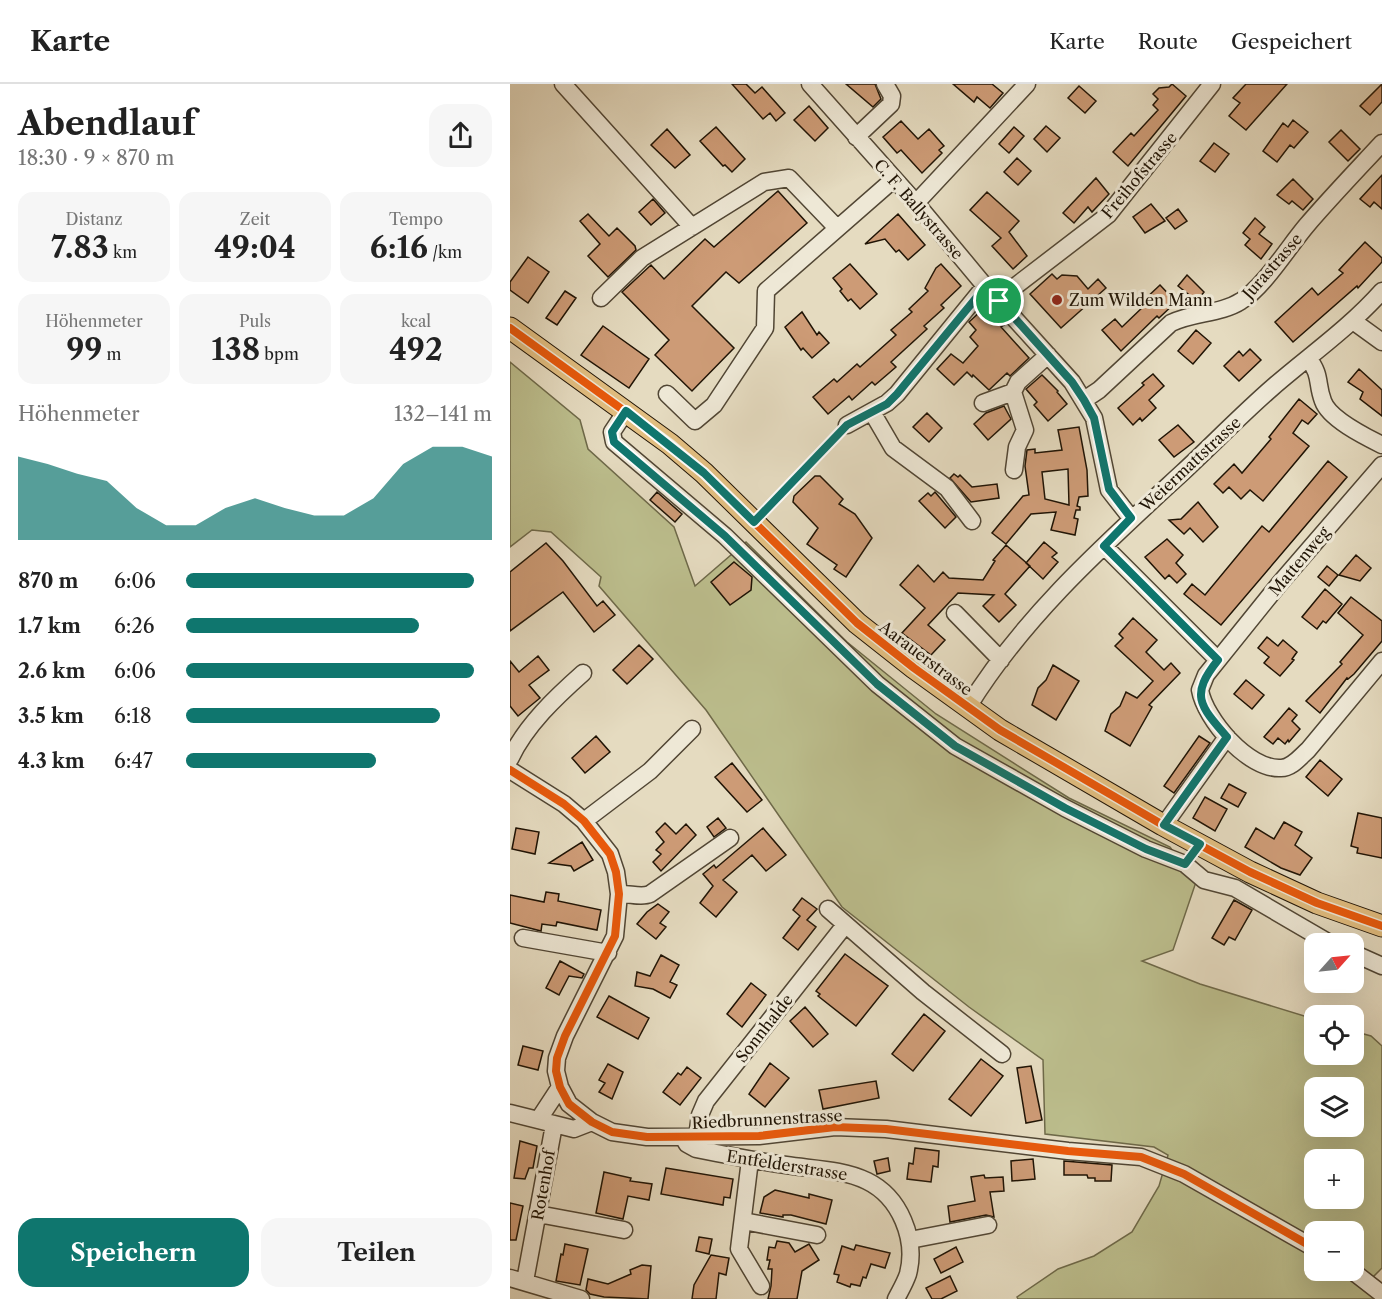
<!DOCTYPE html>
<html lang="de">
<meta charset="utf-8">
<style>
body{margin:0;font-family:"Libre Caslon Text",serif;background:#f6f6f6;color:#222;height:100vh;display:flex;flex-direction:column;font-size:22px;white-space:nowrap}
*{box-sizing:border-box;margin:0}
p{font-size:20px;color:#767676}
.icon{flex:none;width:33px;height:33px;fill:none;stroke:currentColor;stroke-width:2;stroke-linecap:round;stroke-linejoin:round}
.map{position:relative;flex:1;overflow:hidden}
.side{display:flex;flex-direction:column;background:#fff;width:510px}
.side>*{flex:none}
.needle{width:39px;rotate:63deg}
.tools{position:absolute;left:794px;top:849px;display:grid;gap:12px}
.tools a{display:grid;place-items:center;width:60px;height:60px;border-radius:12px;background:#fff;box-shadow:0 6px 24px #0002;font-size:30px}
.pin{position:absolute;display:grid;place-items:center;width:51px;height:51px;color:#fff;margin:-26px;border:3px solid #fff;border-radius:50%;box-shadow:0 2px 6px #0007}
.round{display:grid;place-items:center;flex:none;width:63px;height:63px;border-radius:18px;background:#f6f6f6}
.headline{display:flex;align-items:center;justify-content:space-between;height:102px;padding:0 18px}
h1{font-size:33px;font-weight:700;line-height:45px}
.stats{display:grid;grid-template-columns:repeat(3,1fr);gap:9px;height:102px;padding:6px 18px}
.stats div{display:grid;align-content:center;border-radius:15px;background:#f6f6f6;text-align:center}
.stats b{font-size:30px;font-weight:700}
.stats small{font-size:16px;font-weight:400}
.stats p{font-size:16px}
.chart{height:168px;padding:12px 18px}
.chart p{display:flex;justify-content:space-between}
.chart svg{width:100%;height:108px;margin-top:6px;fill:#0f766e;opacity:.7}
.action{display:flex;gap:12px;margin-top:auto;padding:12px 18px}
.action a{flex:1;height:69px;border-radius:18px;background:#0f766e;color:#fff;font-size:24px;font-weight:700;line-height:69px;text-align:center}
.action a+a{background:#f6f6f6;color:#222}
ul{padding:0 18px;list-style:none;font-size:20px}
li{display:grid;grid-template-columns:96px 72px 1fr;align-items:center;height:45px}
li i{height:15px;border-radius:8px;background:#0f766e}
header{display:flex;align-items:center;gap:36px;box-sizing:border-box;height:84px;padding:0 30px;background:#fff;border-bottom:2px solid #e0e0e0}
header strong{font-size:28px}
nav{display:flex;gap:33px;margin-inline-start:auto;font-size:21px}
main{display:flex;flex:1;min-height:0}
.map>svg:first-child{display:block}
.green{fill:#bcbe8d;stroke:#6e6949;stroke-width:1.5;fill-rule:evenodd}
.building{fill:#cd9b76;stroke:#201405;stroke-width:1.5;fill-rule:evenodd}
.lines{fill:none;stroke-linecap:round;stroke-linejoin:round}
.minor-casing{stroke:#514634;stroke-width:19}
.major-casing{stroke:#201405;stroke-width:23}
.minor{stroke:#eee8d6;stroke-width:16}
.major{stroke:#e2be80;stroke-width:21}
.cycleway-casing{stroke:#eee8d6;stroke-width:11}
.cycleway{stroke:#e8590c;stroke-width:8}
.route-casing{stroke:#fff;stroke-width:12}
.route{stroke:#0f766e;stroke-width:8}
.poi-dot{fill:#8f2418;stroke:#eee8d6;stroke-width:2}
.labels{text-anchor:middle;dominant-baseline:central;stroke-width:6;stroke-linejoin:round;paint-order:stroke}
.street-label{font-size:16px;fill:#201405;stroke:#eee8d6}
.poi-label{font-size:16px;fill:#201405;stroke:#eee8d6;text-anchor:start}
</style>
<header>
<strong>Karte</strong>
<nav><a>Karte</a><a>Route</a><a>Gespeichert</a></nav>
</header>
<main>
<section class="side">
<div class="headline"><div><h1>Abendlauf</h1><p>18:30 · 9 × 870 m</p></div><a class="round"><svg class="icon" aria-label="share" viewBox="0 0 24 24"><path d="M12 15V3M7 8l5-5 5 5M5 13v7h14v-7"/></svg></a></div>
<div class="stats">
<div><p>Distanz</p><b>7.83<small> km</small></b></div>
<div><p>Zeit</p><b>49:04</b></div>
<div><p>Tempo</p><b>6:16<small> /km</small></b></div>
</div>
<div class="stats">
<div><p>Höhenmeter</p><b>99<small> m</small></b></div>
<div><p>Puls</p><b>138<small> bpm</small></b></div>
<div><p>kcal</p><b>492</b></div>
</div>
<div class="chart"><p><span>Höhenmeter</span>132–141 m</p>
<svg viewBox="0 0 160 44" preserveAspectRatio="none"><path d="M0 44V10L10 13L20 17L30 20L40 31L50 38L60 38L70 31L80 27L90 31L100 34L110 34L120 27L130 13L140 6L150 6L160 10V44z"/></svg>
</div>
<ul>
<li><b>870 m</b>6:06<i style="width:94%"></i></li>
<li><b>1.7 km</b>6:26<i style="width:76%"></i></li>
<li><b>2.6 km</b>6:06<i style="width:94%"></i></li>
<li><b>3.5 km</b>6:18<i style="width:83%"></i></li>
<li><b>4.3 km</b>6:47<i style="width:62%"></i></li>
</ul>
<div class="action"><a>Speichern</a><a>Teilen</a></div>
</section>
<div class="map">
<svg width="872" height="1215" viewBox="0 0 872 1215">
<rect width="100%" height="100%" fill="#e5dbc0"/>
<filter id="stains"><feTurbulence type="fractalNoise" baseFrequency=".00333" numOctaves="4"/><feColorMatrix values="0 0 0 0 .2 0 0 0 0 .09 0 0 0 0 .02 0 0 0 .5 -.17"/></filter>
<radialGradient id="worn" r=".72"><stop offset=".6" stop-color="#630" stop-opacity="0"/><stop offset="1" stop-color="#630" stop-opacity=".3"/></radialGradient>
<path class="green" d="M0,278l70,58 8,29 86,78 21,59 51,-44 101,100 89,72 133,84 101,49 26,35 -23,68 -31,11 58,23 114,35v35h39v-23l18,5 11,10v222l-19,19 13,12h-358l-1,-2 41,-28 36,-13 38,-24 27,-46 9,-31 -14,-8 -109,-13 -2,-74 -74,-53 -127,-100 -136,-197 -107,-124 2,-9 -50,-45 -19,-2 -22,17zM804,1004h39v38h-39zM804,1076h39v38h-39zM804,1148h39v38h-39z"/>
<path class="building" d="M222,0h14l9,9 7,-6 23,26 -9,8 -6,-8 -7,6z
M336,0h29l6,15 -8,8z
M443,0h39l11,9 -13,15 -13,-11 -3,5z
M662,0l14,12 -58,70 -15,-14 18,-19 3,3 24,-26 -5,-5 5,-6 -5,-5 6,-6 10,-1z
M736,0h41l-41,46 -17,-14 11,-13 -7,-5z
M872,0v18l-12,13 -10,-9z
M569,2l17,15 -11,12 -17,-15z
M299,22l19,22 -13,13 -21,-21z
M783,36l15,12 -14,16 -4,-3 -13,17 -14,-11 20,-28 5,4z
M391,37l17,18 11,-10 15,17 -5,4 3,3 -20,20 -21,-23 -4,3 -14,-16z
M536,42l14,12 -13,14 -13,-13z
M206,43l29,32 -13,13 -7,-7 -2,1 -23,-25z
M504,43l10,9 -15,17 -10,-9z
M157,45l23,26 -15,13 -24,-23z
M831,46l19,19 -12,12 -19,-19z
M704,59l15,11 -14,18 -15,-11z
M507,74l14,13 -13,14 -14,-13z
M872,91v34l-8,-7 -4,5 -10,-8z
M586,94l13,16 -17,18 -4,-5 -14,16 -11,-10z
M783,95l20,20 -10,11 -11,-9 -3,3 -12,-9z
M268,107l29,32 -68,60 -13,-11 -34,34 42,42 -42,43 -37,-36 14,-15 -47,-48 29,-27 13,14 41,-40 9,8z
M477,108l32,29 -10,11 18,24 -14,13 -21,-23 9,-8 -31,-28z
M143,115l12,14 -14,12 -12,-13z
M641,120l14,17 -20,12 -12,-16z
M668,125l9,12 -12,8 -9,-11z
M78,130l21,22 8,-8 18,18 1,4 -28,27 -20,-21 12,-12 -20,-23z
M388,130l27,31 -17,15 -9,-10 -3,2 -11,-13 -20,5z
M745,134l10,9 -6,7 13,10 -11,15 -16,-14 5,-6 -7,-6z
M855,158l17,16v4l-24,26 -1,-2 -64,56 -18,-20 37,-34 6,7 25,-22 -4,-3z
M18,173l21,15 -21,31 -18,-13v-8z
M340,180l27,30 -17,15 -9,-10 -3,2 -8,-10 2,-2 -9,-11z
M431,180l20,22 -20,19 3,3 -20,18 3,3 -36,33 5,5 -21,18 -3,-3 -20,18 -3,-4 -21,18 -15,-17 21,-18 3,3 20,-18 3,3 36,-32 -5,-5 21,-18 -3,-3 19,-18 -3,-3 11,-20z
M542,190l5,5 5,-4 15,1 11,13 10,-10 8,9 -45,40 -31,-34z
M677,191l17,17 -7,9 -19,-15z
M650,201l16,17 -17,16 -2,-2 -36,35 -19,-21 13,-11 7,8 24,-23 -3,-3z
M55,207l11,7 -19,27 -11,-7z
M473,225l5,5 3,-3 13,14 -3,2 28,31 -19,18 -3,-3 -18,17 -16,-15 -1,2 -5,-5 -13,13 -17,-16 14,-15 12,9 15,-17 -8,-9 6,-7 -7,-8z
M292,228l15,23 2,-3 10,11 -17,15 -9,-10 -2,2 -16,-23z
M93,242l46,33 -20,29 -48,-33z
M686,246l15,13 -18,21 -15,-13z
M740,265l11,11 -22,21 -15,-15 15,-15 4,5z
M849,285l23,21v26l-22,-17 3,-7 -15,-10z
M643,290l11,12 -15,14 7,8 -14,13 -2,-3 -7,7 -15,-17 26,-23 -2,-2z
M532,291l16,16 -1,1 10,12 -19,17 -14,-16 3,-3 -11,-13z
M789,315l18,15 -9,10 -6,-4 -9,13 16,13 -46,55 -13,-11 -9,9 -12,-12 -6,6 -9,-9 20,-20 8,9 29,-34 -2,-2z
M494,322l7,13 -23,21 -14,-16 12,-11z
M417,329l15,15 -13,14 -16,-15z
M668,341l16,17 -20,15 -15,-17z
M569,343l8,43 1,26 -9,1 -2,9 3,1v3h-4l-2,8 4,1 -3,16 -24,-5 5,-18 -25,2 -25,30 -14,-11 31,-37 6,-1 -4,-29 2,-16 8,-1v4l27,-3 -4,-20zM558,385l1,36 -24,-6 -3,-27z
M818,377l19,16 -126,148 -37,-31 8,-10 13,11 57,-69 7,6z
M444,390l4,3 2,-2 12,12 25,-3 2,14 -28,4 -21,-24z
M305,392h5l23,23 -4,5 16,10 17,24 -26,39 -12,-8 3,-4 -30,-21 11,-16 -25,-26 1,-6z
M147,408l25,22 -7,8 -25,-22z
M425,408l21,25 -11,11 -26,-27 9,-8 3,3z
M688,418l20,25 -15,15 -13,-14 -6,6 -15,-14 12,-1z
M657,455l16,16 -7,8 10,11 -9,9 -8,-8 -4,4 -20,-22z
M534,458l13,11 -5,4 6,5 -15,17 -17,-16z
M36,459l17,18 34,45 6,-5 12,14 -21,17 -31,-40 -53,39v-59z
M496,461l24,21 -25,28 11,11 -17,17 -16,-16 11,-11 -36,-2 -30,32 17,15 -14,15 -29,-22 23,-25 -25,-23 18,-20 16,17 9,-10 6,6 34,2 12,-19 -2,-1z
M846,471l15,13 -11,13 -21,-6z
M224,478l18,15 -1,13 -21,15 -19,-23z
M817,482l11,9 -9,11 -11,-9z
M815,505l17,15 -16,19 -3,-2 -6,8 -15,-12z
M841,513l31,24v20l-28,33 -6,5 -1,-1 -27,35 -14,-12 36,-37 -2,-2 23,-27 -25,-22z
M623,534l24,22 -11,12 18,18 7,-7 9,10 -31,32 3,2 -22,39 -25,-15 6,-17 9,-8 6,-14 11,6 16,-17 -38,-35 8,-8 -4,-4z
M757,553l11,9 5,-6 14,12 -5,7 2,1 -14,16 -16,-13 5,-6 -11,-9z
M129,561l14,14 -26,25 -14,-14z
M28,572l11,14 -20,15 11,13 -22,18 -8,-10v-45l9,11z
M543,581l26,16 -23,39 -24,-15 6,-17 8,-8z
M736,596l18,15 -12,14 -18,-15z
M779,624l8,7 -5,6 8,8 -11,13 -1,-2 -3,4 -7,-6 -5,6 -9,-7z
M86,652l14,16 -25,21 -13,-15z
M689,652l11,7 -36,50 -10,-7z
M810,676l22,19 -14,17 -22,-19z
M222,679l30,37 -15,12 -32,-35z
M719,700l17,9 -8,14 -17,-9z
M695,713l22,12 -12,22 -22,-13z
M848,729l24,5v40l-25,-5 1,-5 -7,-2z
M208,734l8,10 -12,9 -7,-10z
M774,738l18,10 -7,13 17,13 -12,17 -19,-7 -36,-21 11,-19 18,11z
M155,739l11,11 10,-10 10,11 -35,36 -8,-9 8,-8 -5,-4 8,-8 -8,-10z
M6,744l23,4 -4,22 -23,-5z
M253,744l23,27 -20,16 -14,-16 -29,25 14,12 -21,25 -16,-14 13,-17 -10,-12 11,-9 2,3z
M72,758l11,18 -19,11 -3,-5 -22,-3z
M36,808l13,2 -1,7 43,9 -4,20 -40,-8 -1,4 -14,-2 -1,7 -31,-8v-28l34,7z
M292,814l15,11 -10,11 9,7 -18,23 -15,-12 17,-22 -7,-6z
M724,816l18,10 -17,30 -6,-3 -5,8 -12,-7z
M148,820l11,8 -9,11 6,4 -10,12 -19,-15 10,-12z
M335,870l43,32 -32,40 -38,-30 2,-2 -4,-3z
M151,871l18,10 -9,17 7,3 -7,13 -17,-9 -18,-3 2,-14 13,4z
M50,877l24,13 -2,4 -13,-2 -10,19 -13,-7z
M241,899l15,12 -24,32 -15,-13z
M99,912l40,22 -11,21 -41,-22z
M295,923l23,27 -15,13 -23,-26z
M414,930l21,17 -32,40 -21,-17z
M13,962l20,5 -5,19 -20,-5z
M471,975l22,17 -32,40 -22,-17z
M260,979l19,15 -24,29 -16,-13z
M98,980l15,8 -11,27 -13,-7 6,-9 -6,-3z
M521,982l11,54 -16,3 -9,-55z
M177,983l14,11 -21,27 -17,-13 15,-19 3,2z
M366,997l3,17 -56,11 -4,-19z
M10,1057l17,5 -4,22h-4l-4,11 -11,-1z
M405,1064l24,3 -1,16 -5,-1 -2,16 -24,-3 2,-16 4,1z
M378,1074l2,13 -13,3 -3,-13z
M523,1075l2,20 -23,2 -1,-20z
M554,1077l48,4 -1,16h-16v-3h-7l-1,-3h-23z
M156,1084l67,11 -3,19 -6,-1 -1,8 -62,-11z
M94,1088l27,6 -1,3 22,3 -3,16 -21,-4 -5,23 -27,-6z
M474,1091l1,3 18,-1 1,14 -14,1 4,25 -8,-2 -36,7 -2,-16 27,-5 -4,-24z
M265,1106l34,8v-4l23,6 -6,24 -35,-9h-8v2l-23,-4 4,-16z
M0,1119l13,3 -7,34h-6z
M189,1153l13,2 -3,15 -13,-3z
M267,1157l12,2 6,9 14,-8 10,16 -17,11 -5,28h-29l3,-13 1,-17h-4l2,-9h-3l2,-13 6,1z
M55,1160l23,5 -8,36 -24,-4 5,-27 2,1z
M346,1161l34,8 -5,15 -14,-4 -5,14 -3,-1 -3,9 -9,-2 -1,3 -13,-5 2,-7 -5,-1 8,-28 12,4z
M446,1163l7,15 -22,11 -7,-14z
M201,1171l18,3 -3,17 -7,-2 -3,26h-24l2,-14z
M132,1181l9,1 -3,33 -44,-2 -14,-3 -4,-4 2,-11 20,5 23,-10 -1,-4z
M440,1192l7,15 -16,8h-9l-6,-11z"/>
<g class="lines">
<g class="minor-casing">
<path id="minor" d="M53,0l129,143
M300,0l106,119 69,83 87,96 22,36 15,72 22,28
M346,53l35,-33 1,-8 -7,-12
M406,119l111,-119
M91,214l41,-40 122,-76 25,-4 48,50
M490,217l13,-13 95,-73 104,-131
M843,237l29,21
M798,274c14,18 8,25 15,43 6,18 43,36 59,44
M157,310l28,27 19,-16 51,-77 1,-37 128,-112
M574,316l15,-10 72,-67c22,-11 50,-9 70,-22 23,-14 48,-55 66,-76 24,-28 50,-55 75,-82
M473,319l30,-11
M116,327l-14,21 2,10 111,94 152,148 78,62 110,62 81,41 39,15 19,16 31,8 96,56
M362,328l21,36 54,40 25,33
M337,341l40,-22 10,-9 88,-108
M872,381l-102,118 -74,92 -6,15c5,29 48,80 81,78 11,0 19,-11 27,-18l74,-89
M504,386l3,-23 8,-17 -12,-38 5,-10 30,-27
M594,462l114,114
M445,529l46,47
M458,623c56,-91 137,-163 215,-235 30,-28 59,-58 90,-85 37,-32 76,-59 109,-96
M0,675c16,-34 46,-62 73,-86
M0,686l54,34 20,17 26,33 6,18 3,22 -4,42 -50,100 -8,22 -1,13 4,16 9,17 23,18 20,10 35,5 112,-1 76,-9 51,2 182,22 73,6 43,17 130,74
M74,737l66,-50 42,-42
M654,741l63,-88
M109,810c10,-1 22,4 31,0l80,-56
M318,825l95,83 79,62
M13,854l85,15
M843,869l29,13
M0,1029l64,16 18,-7
M29,1035l21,-32
M173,1053l4,7 9,5c30,6 60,12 90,16 26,4 57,4 81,16 33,16 50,58 41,93 -3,9 -8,17 -12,25
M187,1053l3,-22 6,-14 139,-176
M240,1076l-11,89 22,37
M28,1130l86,16
M233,1137l74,14
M400,1156l78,-15
M841,1186l31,24
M0,1194l71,21
M15,1197l29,-156"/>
</g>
<g class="major-casing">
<path id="major" d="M0,244l160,116 34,29 153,150 57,45 86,62 163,95 87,47 67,31 65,23"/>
</g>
<use href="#minor" class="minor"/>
<use href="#major" class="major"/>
<g class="cycleway-casing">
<path id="cycleway" d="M0,244l160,116 34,29 153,150 57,45 86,62 163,95 87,47 67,31 65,23
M244,438l93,-97
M0,686l54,34 20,17 26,33 6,18 3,22 -4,42 -50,100 -8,22 -1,13 4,16 9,17 23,18 20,10 35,5 112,-1 76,-9 51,2 182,22 73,6 43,17 130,74"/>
</g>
<use href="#cycleway" class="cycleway"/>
</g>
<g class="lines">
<g class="route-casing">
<path id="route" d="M476,202l86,96 12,18 10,18 15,71 22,29 -27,28 114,114c-28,35 -19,45 9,77l-63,88 36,19 -15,20 -39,-15 -81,-41 -110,-62 -78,-62 -152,-148 -111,-94 -2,-10 14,-21 78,62 50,49 93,-97 40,-21 10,-10z"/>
</g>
<use href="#route" class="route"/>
</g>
<circle class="poi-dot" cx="547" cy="216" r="6"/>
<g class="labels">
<g class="street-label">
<text transform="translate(629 91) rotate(-50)">Freihofstrasse</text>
<text transform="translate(409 125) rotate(49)">C. F. Ballystrasse</text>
<text transform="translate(762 182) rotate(-49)">Jurastrasse</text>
<text transform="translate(680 380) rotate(-43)">Weiermattstrasse</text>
<text transform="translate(789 477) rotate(-50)">Mattenweg</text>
<text transform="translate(416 574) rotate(37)">Aarauerstrasse</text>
<text transform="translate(254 944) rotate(-52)">Sonnhalde</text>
<text transform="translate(257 1035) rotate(-3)">Riedbrunnenstrasse</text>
<text transform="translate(277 1081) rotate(9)">Entfelderstrasse</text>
<text transform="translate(33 1101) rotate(-80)">Rotenhof</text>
</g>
<g class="poi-label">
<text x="559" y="216">Zum Wilden Mann</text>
</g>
</g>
<rect width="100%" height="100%" filter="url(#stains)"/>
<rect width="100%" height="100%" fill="url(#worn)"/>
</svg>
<div class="tools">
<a><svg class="needle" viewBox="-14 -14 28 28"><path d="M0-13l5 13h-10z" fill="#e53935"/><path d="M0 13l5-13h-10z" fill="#767676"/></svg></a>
<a><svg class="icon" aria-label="locate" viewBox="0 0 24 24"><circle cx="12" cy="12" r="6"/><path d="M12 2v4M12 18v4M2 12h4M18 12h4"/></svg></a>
<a><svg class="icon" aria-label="layers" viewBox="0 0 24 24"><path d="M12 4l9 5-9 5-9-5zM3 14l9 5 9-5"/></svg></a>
<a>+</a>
<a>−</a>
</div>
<div class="pin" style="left:489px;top:217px;background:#1e9e55"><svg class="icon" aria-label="arrive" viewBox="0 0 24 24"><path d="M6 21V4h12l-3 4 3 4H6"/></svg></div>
</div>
</main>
